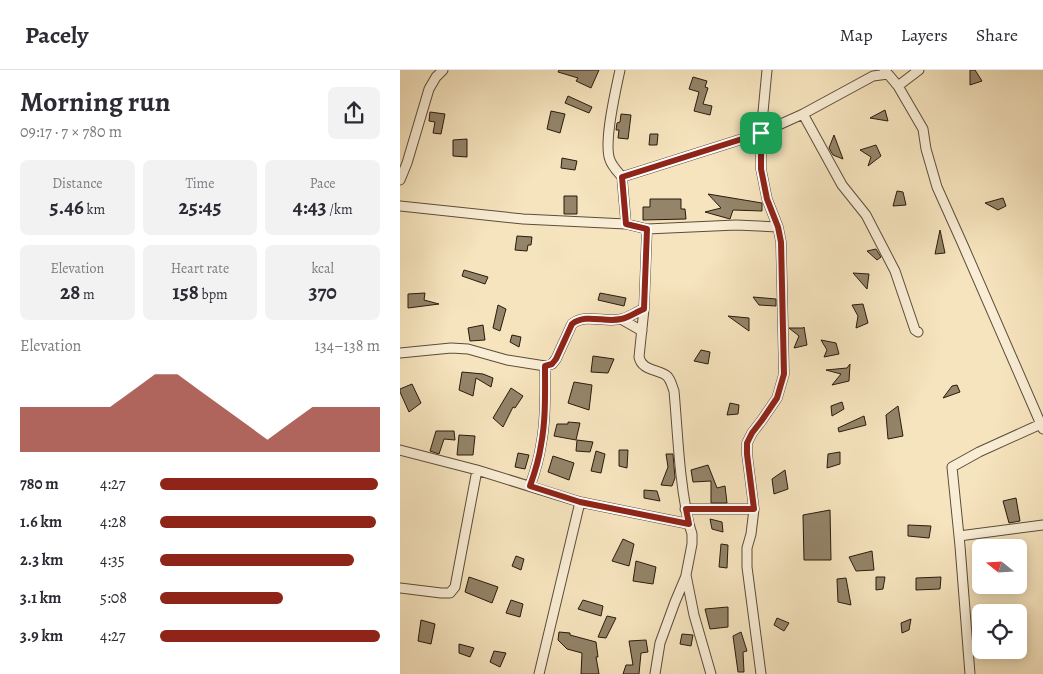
<!DOCTYPE html>
<meta charset="utf-8">
<style>
body{margin:0;font-family:Alegreya,serif;background:#f2f2f3;color:#2b2b33;height:100vh;display:flex;flex-direction:column;font-size:19px;white-space:nowrap}
*{box-sizing:border-box;margin:0}
p{font-size:16px;color:#7c7c81}
.icon{flex:none;width:28px;height:28px;fill:none;stroke:currentColor;stroke-width:2;stroke-linecap:round;stroke-linejoin:round}
.map{position:relative;flex:1;overflow:hidden}
.side{display:flex;flex-direction:column;background:#fff;width:400px}
.side>*{flex:none}
.needle{width:32px;rotate:288deg}
.fabs{position:absolute;left:572px;top:469px;display:grid;gap:10px}
.fabs a{display:grid;place-items:center;width:55px;height:55px;border-radius:8px;background:#fff;box-shadow:0 2px 12px #0003;font-size:25px}
.pin{position:absolute;display:grid;place-items:center;width:42px;height:42px;color:#fff;margin:-21px;border-radius:10px;box-shadow:0 2px 8px #0006}
.round{display:grid;place-items:center;flex:none;width:52px;height:52px;border-radius:8px;background:#f2f2f3}
.headline{display:flex;align-items:center;justify-content:space-between;height:85px;padding:0 20px}
h1{font-size:28px;font-weight:600;line-height:38px}
.stats{display:grid;grid-template-columns:repeat(3,1fr);gap:8px;height:85px;padding:5px 20px}
.stats div{display:grid;align-content:center;border-radius:8px;background:#f2f2f3;text-align:center}
.stats b{font-size:21px;font-weight:600}
.stats small{font-size:14px;font-weight:400}
.stats p{font-size:14px}
.chart{height:140px;padding:10px 20px}
.chart p{display:flex;justify-content:space-between}
.chart svg{width:100%;height:90px;margin-top:5px;fill:#8f2418;opacity:.7}
ul{padding:0 20px;list-style:none;font-size:16px}
li{display:grid;grid-template-columns:80px 60px 1fr;align-items:center;height:38px}
li i{height:12px;border-radius:6px;background:#8f2418}
header{display:flex;align-items:center;gap:30px;box-sizing:border-box;height:70px;padding:0 25px;background:#fff;border-bottom:1px solid #e1e1e2}
header strong{font-size:24px}
nav{display:flex;gap:28px;margin-inline-start:auto;font-size:18px}
main{display:flex;flex:1;min-height:0}
.map>svg:first-child{display:block}
.building{fill:#948469;stroke:#291b0d}
.lines{fill:none;stroke-linecap:round;stroke-linejoin:round}
.minor-casing{stroke:#5c4d39;stroke-width:11}
.minor{stroke:#f9edd5;stroke-width:9}
.route-casing{stroke:#fff;stroke-width:10}
.route{stroke:#8f2418;stroke-width:6}
</style>
<header>
<strong>Pacely</strong>
<nav><a>Map</a><a>Layers</a><a>Share</a></nav>
</header>
<main>
<section class="side">
<div class="headline"><div><h1>Morning run</h1><p>09:17 · 7 × 780 m</p></div><a class="round"><svg class="icon" aria-label="share" viewBox="0 0 24 24"><path d="M12 15V3M7 8l5-5 5 5M5 13v7h14v-7"/></svg></a></div>
<div class="stats">
<div><p>Distance</p><b>5.46<small> km</small></b></div>
<div><p>Time</p><b>25:45</b></div>
<div><p>Pace</p><b>4:43<small> /km</small></b></div>
</div>
<div class="stats">
<div><p>Elevation</p><b>28<small> m</small></b></div>
<div><p>Heart rate</p><b>158<small> bpm</small></b></div>
<div><p>kcal</p><b>370</b></div>
</div>
<div class="chart"><p><span>Elevation</span>134–138 m</p>
<svg viewBox="0 0 160 44" preserveAspectRatio="none"><path d="M0 44V22L10 22L20 22L30 22L40 22L50 14L60 6L70 6L80 14L90 22L100 30L110 38L120 30L130 22L140 22L150 22L160 22V44z"/></svg>
</div>
<ul>
<li><b>780 m</b>4:27<i style="width:99%"></i></li>
<li><b>1.6 km</b>4:28<i style="width:98%"></i></li>
<li><b>2.3 km</b>4:35<i style="width:88%"></i></li>
<li><b>3.1 km</b>5:08<i style="width:56%"></i></li>
<li><b>3.9 km</b>4:27<i style="width:100%"></i></li>
</ul>
</section>
<div class="map">
<svg width="643" height="604" viewBox="0 0 643 604">
<rect width="100%" height="100%" fill="#f6e4be"/>
<filter id="stains"><feTurbulence type="fractalNoise" baseFrequency=".004" numOctaves="4"/><feColorMatrix values="0 0 0 0 .2 0 0 0 0 .09 0 0 0 0 .02 0 0 0 .5 -.17"/></filter>
<radialGradient id="worn" r=".72"><stop offset=".6" stop-color="#630" stop-opacity="0"/><stop offset="1" stop-color="#630" stop-opacity=".3"/></radialGradient>
<path class="building" d="M159,0h40l-8,18 -15,-7 2,-3 -20,-6z
M570,0h5l7,11 -12,4z
M293,7l14,4 -2,6 3,1 -5,16 9,2 -2,9 -16,-4 5,-19 -10,-3z
M168,26l24,11 -3,6 -24,-10z
M485,40l3,11 -18,-3z
M151,41l14,3 -5,19 -13,-4z
M30,42l15,2 -4,20 -8,-1 2,-11 -6,-1z
M221,44l10,1 -3,24 -10,-1 1,-8h-3l1,-7 3,-1z
M250,64h8l-1,11h-8z
M434,65l9,24 -10,-4 -4,-7z
M67,69v18l-14,-1v-16z
M476,75l5,11 -13,10 3,-9 -11,-7z
M162,88l15,3 -2,9 -14,-2z
M497,121l6,1 3,13 -13,1z
M308,124l54,9v8l-29,-1 -3,9 -25,-7 16,-4z
M164,126h13v18h-13z
M603,128l3,8 -8,4 -13,-7z
M250,129h31v10h4l1,10 -43,1v-13h7z
M540,160l5,23 -10,1z
M117,166l15,1 -1,8h-3l-1,6 -12,-1z
M476,179l5,8 -4,3 -10,-9z
M64,200l24,7 -3,7 -23,-8z
M453,203l16,1 -2,15z
M25,223l-1,7 15,4 -31,4v-14z
M200,223l26,5 -2,8 -26,-6z
M353,227l23,2v7l-17,-1z
M463,234l5,19 -12,5 2,-12 -6,-11z
M98,235l8,4 -6,22 -7,-3z
M328,246l21,2v13z
M83,255l2,15 -15,1 -2,-13z
M404,257l3,18 -13,3 5,-12 -10,-8h14z
M112,265l9,2 -2,10 -9,-5z
M421,270l15,3 3,11 -15,3 3,-7z
M301,280l9,2 -2,12 -14,-3z
M193,286l21,3 -6,14 -17,-1z
M450,294l-1,17 -17,4 9,-11 -15,-4 21,-2z
M62,302l21,2 10,4 -2,9 -15,-9 -3,18 -14,-6z
M174,312l18,3 -3,25 -21,-7z
M12,314l9,19 -12,9 -9,-20v-3z
M557,315l3,7 -17,6 9,-12z
M111,318l12,8 -8,12 -2,-1 -10,20 -10,-9z
M442,332l2,7 -12,7 -1,-10z
M330,333l9,2 -1,9 -11,1z
M498,336l5,30 -15,3 -2,-24z
M464,346l2,9 -27,7 -1,-4z
M168,352l12,1 -4,17 -22,-4 3,-12h11z
M36,361h18l1,9 -11,-1 -5,15 -9,-3z
M59,365l16,1 -2,19h-16z
M177,370l16,2 -3,10 -14,-1z
M219,380h9l-1,18 -8,-2z
M196,381l9,3 -4,19 -10,-2z
M440,382v12l-13,4 1,-14z
M118,383l11,2 -4,14 -10,-2z
M266,384h7l2,24 -3,8 -11,-1 7,-18z
M153,386l21,7 -5,17 -21,-8z
M308,395l9,23 8,-2 2,17h-16v-22l-18,1 -2,-12z
M385,400l3,19 -14,5 -2,-15z
M244,420l13,1 3,10 -16,-3z
M616,428l4,23 -11,2 -6,-22z
M430,440l1,50h-27l-1,-45z
M310,449l12,3 1,10 -11,-3z
M508,455l23,1 -2,12 -21,-2z
M223,469l11,5 -5,22 -17,-5z
M321,474l7,1 -1,23 -8,-1z
M472,481l2,19 -18,1 -7,-14z
M116,486l8,3 -3,11 -9,-4z
M236,491l20,6 -3,17 -20,-3z
M69,507l29,10 -6,16 -27,-11z
M476,507h9l-2,12 -7,1z
M541,507l-1,12 -24,1v-12z
M446,508l5,27 -13,-3 -1,-23z
M111,530l12,4 -3,13 -14,-4z
M183,530l20,6 -2,10 -23,-7z
M328,537v20l-18,2 -5,-20z
M207,546l9,2 -10,20 -8,-1z
M377,548l12,5 -5,8 -10,-6z
M511,549l-2,11 -7,3 -1,-10z
M21,550l14,4 -4,20 -13,-3z
M159,562l11,1v2l26,7 2,15h-2l3,17h-18l1,-21 -15,-4 -9,-9z
M341,562l6,19 -4,1 1,20h-6l-5,-36z
M282,564l11,1 -2,11 -11,-2z
M246,570l2,12 -7,1 -2,21h-16l3,-9h7l-4,-24z
M59,574l15,4 -4,9 -11,-4z
M94,581l12,2 -6,14 -10,-5z"/>
<g class="lines">
<g class="minor-casing">
<path id="minor" d="M220,0c-4,19 -17,73 -10,90 2,6 8,12 12,17
M484,2l4,2 10,12 25,43 3,20 11,38 26,58 80,184
M498,16l21,-16
M403,44l39,71 24,30 29,56 20,59 3,2
M0,110l7,-17 22,-74 7,-12 7,-7
M0,136l123,13 103,5 -4,-47 139,-44 42,-19 70,-38 15,-2
M226,154l21,5 89,-4 42,2
M247,159l-3,80 -5,48c3,14 19,12 28,19 4,4 5,10 7,15 4,44 5,89 15,133
M221,249l21,12
M0,283l51,-5 17,1 39,11 38,6 7,-2 4,-5 16,-35c14,-11 33,-1 49,-5 7,-1 15,-7 23,-10
M0,380l77,20 103,32 109,22 3,10v10l-6,31 8,40 17,59
M130,416c5,-14 9,-27 11,-41 5,-26 4,-53 4,-79
M285,439h69
M559,466l84,-11
M0,518l41,5h9l5,-6 22,-117
M139,604l41,-172
M255,604l5,-31 15,-41 11,-26
M361,604l-14,-107v-19l4,-14 3,-25 -7,-55v-11l5,-10 10,-13 15,-22 7,-24 -3,-132 -3,-15 -11,-28 -6,-30v-36l6,-63
M570,604l-10,-128 -8,-79 27,-15 64,-29"/>
</g>
<use href="#minor" class="minor"/>
</g>
<g class="lines">
<g class="route-casing">
<path id="route" d="M361,63v36l6,30 11,28 3,15 3,132 -7,24 -15,22 -10,13 -5,10v11l7,55h-68l3,15 -109,-22 -50,-16c5,-14 9,-27 11,-41 5,-26 4,-53 4,-79l7,-2 4,-5 16,-35c14,-11 33,-1 49,-5 7,-1 15,-7 23,-10l3,-80 -21,-5 -4,-47z"/>
</g>
<use href="#route" class="route"/>
</g>
<rect width="100%" height="100%" filter="url(#stains)"/>
<rect width="100%" height="100%" fill="url(#worn)"/>
</svg>
<div class="fabs">
<a><svg class="needle" viewBox="-14 -14 28 28"><path d="M0-13l5 13h-10z" fill="#e53935"/><path d="M0 13l5-13h-10z" fill="#7c7c81"/></svg></a>
<a><svg class="icon" aria-label="locate" viewBox="0 0 24 24"><circle cx="12" cy="12" r="6"/><path d="M12 2v4M12 18v4M2 12h4M18 12h4"/></svg></a>
</div>
<div class="pin" style="left:361px;top:63px;background:#1e9e55"><svg class="icon" aria-label="arrive" viewBox="0 0 24 24"><path d="M6 21V4h12l-3 4 3 4H6"/></svg></div>
</div>
</main>
